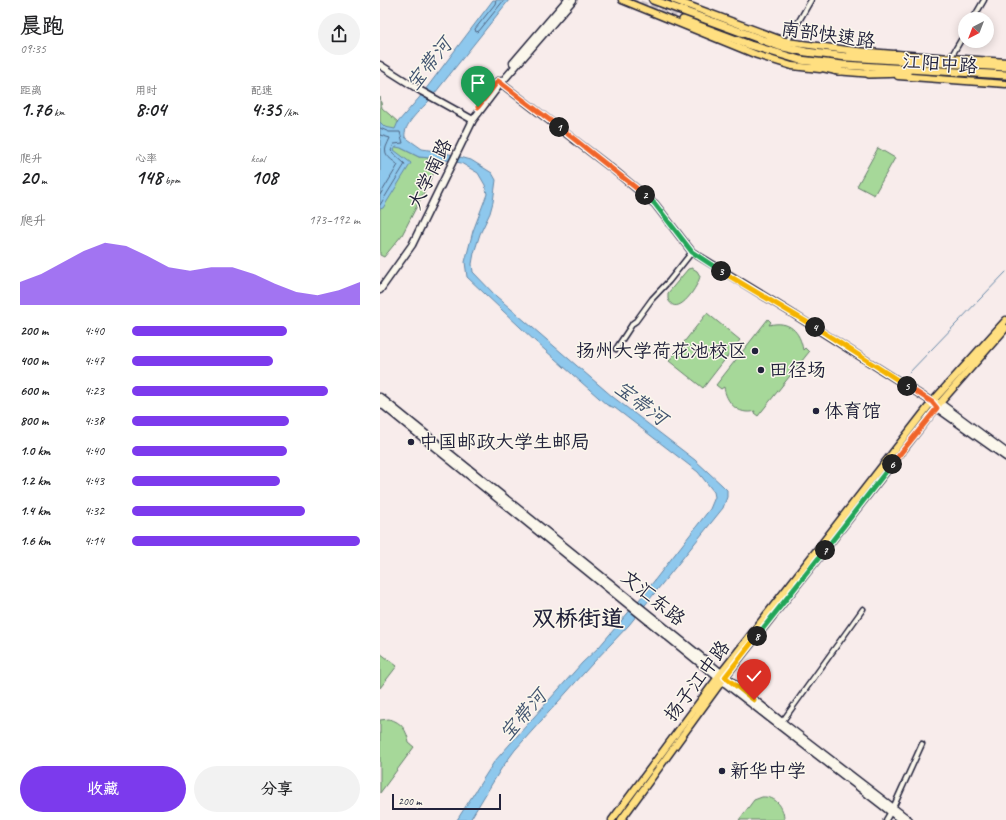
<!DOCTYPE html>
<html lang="zh">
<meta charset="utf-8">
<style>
body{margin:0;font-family:Caveat,"LXGW WenKai TC",sans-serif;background:#f2f2f2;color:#202124;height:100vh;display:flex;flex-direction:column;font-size:15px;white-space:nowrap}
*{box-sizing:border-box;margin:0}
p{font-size:13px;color:#757577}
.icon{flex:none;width:22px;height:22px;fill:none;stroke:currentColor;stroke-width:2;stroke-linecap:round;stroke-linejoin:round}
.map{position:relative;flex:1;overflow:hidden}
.details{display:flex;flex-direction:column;background:#fff;width:380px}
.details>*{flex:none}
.needle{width:26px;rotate:222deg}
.buttons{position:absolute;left:578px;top:12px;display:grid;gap:8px}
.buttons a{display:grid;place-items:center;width:36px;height:36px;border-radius:50%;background:#fff;box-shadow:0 2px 10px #0003;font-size:20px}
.scale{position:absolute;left:12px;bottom:10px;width:109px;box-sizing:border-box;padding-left:4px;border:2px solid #22223b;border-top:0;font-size:11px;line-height:14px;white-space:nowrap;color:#22223b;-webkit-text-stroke:3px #fbf7ec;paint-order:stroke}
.pin{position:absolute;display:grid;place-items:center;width:34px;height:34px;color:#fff;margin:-41px -17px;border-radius:50% 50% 50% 0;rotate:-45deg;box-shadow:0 0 4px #0007}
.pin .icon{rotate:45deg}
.km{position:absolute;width:20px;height:20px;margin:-10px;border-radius:50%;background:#222;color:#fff;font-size:11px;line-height:20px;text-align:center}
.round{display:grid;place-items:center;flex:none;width:42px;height:42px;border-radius:21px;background:#f2f2f2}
.summary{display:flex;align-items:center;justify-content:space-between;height:68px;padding:0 20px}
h1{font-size:22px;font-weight:700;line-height:30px}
.stats{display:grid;grid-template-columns:repeat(3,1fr);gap:6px;height:68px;padding:4px 20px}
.stats div{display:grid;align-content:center}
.stats b{font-size:20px;font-weight:700}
.stats small{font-size:11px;font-weight:400}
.stats p{font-size:11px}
.chart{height:112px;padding:8px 20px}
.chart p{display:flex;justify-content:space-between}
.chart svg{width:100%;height:72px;margin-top:4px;fill:#7c3aed;opacity:.7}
.primary-button{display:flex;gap:8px;margin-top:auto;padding:8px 20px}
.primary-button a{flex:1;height:46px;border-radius:24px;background:#7c3aed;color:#fff;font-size:16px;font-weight:700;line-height:46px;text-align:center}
.primary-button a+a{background:#f2f2f2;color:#202124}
ul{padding:0 20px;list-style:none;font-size:13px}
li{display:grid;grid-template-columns:64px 48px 1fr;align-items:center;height:30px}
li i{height:10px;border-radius:5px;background:#7c3aed}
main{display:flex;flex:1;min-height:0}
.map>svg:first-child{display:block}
.green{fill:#a6d899;stroke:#647d6a}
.water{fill:#8ec8ed;stroke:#6386a6}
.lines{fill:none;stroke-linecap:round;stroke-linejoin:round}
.shore{stroke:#4d6482;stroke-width:1}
.stream{stroke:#6386a6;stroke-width:1}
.highway-tunnel{stroke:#cdc4c8;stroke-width:7;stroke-dasharray:7 3.5;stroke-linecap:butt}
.street-casing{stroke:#22223b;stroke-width:7}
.secondary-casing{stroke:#22223b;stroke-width:9}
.primary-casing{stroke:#22223b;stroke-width:9}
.highway-casing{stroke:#22223b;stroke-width:10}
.street{stroke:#fbf7ec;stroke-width:4}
.secondary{stroke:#fbf7ec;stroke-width:6}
.primary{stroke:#ffdf80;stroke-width:6}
.highway{stroke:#ffdf80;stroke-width:7}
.split-1-casing{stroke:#fff;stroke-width:8}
.split-2-casing{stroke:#fff;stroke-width:8}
.split-3-casing{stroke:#fff;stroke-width:8}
.split-4-casing{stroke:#fff;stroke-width:8}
.split-5-casing{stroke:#fff;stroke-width:8}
.split-6-casing{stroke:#fff;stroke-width:8}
.split-7-casing{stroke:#fff;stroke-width:8}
.split-8-casing{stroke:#fff;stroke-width:8}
.split-9-casing{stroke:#fff;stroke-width:8}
.split-1{stroke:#f0652b;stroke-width:5}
.split-2{stroke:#f0652b;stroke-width:5}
.split-3{stroke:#22a559;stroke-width:5}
.split-4{stroke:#f5b400;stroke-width:5}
.split-5{stroke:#f5b400;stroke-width:5}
.split-6{stroke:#f0652b;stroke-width:5}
.split-7{stroke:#22a559;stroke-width:5}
.split-8{stroke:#22a559;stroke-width:5}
.split-9{stroke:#f5b400;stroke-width:5}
.poi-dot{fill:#22223b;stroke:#fbf7ec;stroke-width:1.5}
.labels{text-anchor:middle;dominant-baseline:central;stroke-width:3;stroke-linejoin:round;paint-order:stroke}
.street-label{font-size:19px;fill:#22223b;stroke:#fbf7ec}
.poi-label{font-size:19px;fill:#22223b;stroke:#fbf7ec;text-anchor:start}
.water-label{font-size:20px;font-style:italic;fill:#425470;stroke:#fbf7ec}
.district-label{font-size:23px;font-weight:bold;fill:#22223b;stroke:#fbf7ec}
</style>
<main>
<section class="details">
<div class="summary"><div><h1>晨跑</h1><p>09:35</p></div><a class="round"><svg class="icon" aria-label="share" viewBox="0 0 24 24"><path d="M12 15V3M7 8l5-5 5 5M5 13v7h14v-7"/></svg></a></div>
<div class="stats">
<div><p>距离</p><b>1.76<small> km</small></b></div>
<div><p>用时</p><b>8:04</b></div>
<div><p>配速</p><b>4:35<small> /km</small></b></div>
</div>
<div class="stats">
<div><p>爬升</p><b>20<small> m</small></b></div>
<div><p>心率</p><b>148<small> bpm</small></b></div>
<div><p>kcal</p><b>108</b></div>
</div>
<div class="chart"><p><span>爬升</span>173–192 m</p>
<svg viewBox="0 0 160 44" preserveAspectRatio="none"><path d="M0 44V30L10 25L20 18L30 11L40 6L50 8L60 14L70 21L80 23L90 21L100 21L110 25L120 31L130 36L140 38L150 35L160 30V44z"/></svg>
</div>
<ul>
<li><b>200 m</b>4:40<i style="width:68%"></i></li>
<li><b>400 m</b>4:47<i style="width:62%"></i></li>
<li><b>600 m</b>4:23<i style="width:86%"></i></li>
<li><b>800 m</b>4:38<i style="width:69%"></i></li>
<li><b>1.0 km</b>4:40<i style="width:68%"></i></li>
<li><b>1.2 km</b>4:43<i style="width:65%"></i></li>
<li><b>1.4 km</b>4:32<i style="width:76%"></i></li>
<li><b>1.6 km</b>4:14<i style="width:100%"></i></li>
</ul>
<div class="primary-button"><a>收藏</a><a>分享</a></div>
</section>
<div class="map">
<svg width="626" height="820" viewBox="0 0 626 820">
<rect width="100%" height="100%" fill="#f8eceb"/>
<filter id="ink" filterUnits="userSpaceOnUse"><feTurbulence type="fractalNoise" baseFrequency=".025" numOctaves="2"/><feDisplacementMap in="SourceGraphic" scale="8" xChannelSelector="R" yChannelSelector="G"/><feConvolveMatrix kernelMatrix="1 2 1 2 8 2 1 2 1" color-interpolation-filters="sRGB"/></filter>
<g filter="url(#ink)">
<path class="green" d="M0,97l2,11 16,14 3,26 18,9 22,2 -39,76 -18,22 -4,-2z
M498,148l17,10 -21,37 -17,-9z
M312,268l5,3 3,5c-1,9 -23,44 -32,23v-6l20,-24z
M327,313l33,27 -37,48 -34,-27z
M388,319l3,3 -2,3c20,-5 31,6 34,25l2,-2 4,4 -51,64 -4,-3 1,-2c-17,5 -29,-9 -31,-24l-3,2 -5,-4z
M0,653l17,13 -17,22z
M9,719c13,3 18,12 20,24l5,4 -34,46v-73z
M382,797c14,-1 22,10 22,23h-45l15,-20z"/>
<path class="water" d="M113,0h16l-82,103c-7,7 -24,22 -22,34l17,12 20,3 29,8 21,13 4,7 -3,22 -3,11 -10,21 -6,19 -2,11 1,8 23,24 117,101 82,63 27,25 5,5v7l-4,11 -94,117 -37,39 -77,86 -14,19 -31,51h-13l37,-58 88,-99 17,-16 45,-53 66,-85 5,-12 -1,-5 -16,-20 -83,-64 -8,-3 -70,-62 -70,-66 -2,-15 8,-31 14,-37 -2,-9 -7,-12 -17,-10 -20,-4 -22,-2 -18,-9 -5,-1 -2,3 17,13 -28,45 -3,1v-87l5,5 10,2 3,-7 21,-24z"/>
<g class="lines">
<path class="shore" d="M116,0l-1,4 -20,25 1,3 3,-1 25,-31
M0,128l9,4h11l3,11 -9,1 -3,7 14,13 -25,41
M0,135l10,3c-1,3 -3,6 -4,9 -3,9 7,13 12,18l-18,30"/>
<path class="stream" d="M527,375l99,-103"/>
<path class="highway-tunnel" d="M250,0l53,20"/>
<g class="street-casing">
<path id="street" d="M593,19l11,-19
M407,42l24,-42
M571,57l14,-24
M236,349l17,-26 3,-2 16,-22 17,-18 23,-29
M402,722l81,-113
M506,820l7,-12 29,-64"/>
</g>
<g class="secondary-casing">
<path id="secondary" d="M133,63l54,-63
M0,65l41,26 52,29
M118,81l117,90 40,33 37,48 98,60 142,90 5,6 69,49
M0,290l32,-45 61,-125 28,-37 72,-83
M0,397l402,325 127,98
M0,403l342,278 179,139
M556,403h4l66,49"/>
</g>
<g class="primary-casing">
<path id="primary" d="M242,0l135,55 35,11 28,3
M294,0l113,42 68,9
M516,54l110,8
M455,71l38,3
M518,76l108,8
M232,820l109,-147 211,-271 74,-82
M241,820l104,-143 215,-274 66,-75"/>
</g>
<g class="highway-casing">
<path id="highway" d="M273,0l126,46 27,6 41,5 159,10
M303,20l67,25 50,15 43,5 163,10
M390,38l17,4
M470,51l50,4
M435,66l24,5
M489,74l38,-1"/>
</g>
<use href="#street" class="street"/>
<use href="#secondary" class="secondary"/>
<use href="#primary" class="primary"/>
<use href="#highway" class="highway"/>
</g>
</g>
<g class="lines" filter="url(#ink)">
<g class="split-1-casing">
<path id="split-1" d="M98,107l20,-26 61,46"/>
</g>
<g class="split-2-casing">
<path id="split-2" d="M179,127l86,68"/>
</g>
<g class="split-3-casing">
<path id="split-3" d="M265,195l10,9 37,48 29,19"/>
</g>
<g class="split-4-casing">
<path id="split-4" d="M341,271l94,56"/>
</g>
<g class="split-5-casing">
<path id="split-5" d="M435,327l92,59"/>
</g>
<g class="split-6-casing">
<path id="split-6" d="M512,464l45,-56 -5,-6 -25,-16"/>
</g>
<g class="split-7-casing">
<path id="split-7" d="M445,550l67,-86"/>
</g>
<g class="split-8-casing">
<path id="split-8" d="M377,636l68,-86"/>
</g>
<g class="split-9-casing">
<path id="split-9" d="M374,700l-29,-23 32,-41"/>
</g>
<use href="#split-1" class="split-1"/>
<use href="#split-2" class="split-2"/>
<use href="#split-3" class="split-3"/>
<use href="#split-4" class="split-4"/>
<use href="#split-5" class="split-5"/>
<use href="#split-6" class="split-6"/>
<use href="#split-7" class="split-7"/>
<use href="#split-8" class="split-8"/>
<use href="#split-9" class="split-9"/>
</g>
<g class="poi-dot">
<circle cx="375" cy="351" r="4"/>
<circle cx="381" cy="370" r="4"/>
<circle cx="436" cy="411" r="4"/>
<circle cx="31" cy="442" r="4"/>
<circle cx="342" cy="771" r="4"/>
</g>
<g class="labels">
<g class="street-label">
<text transform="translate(448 35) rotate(8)">南部快速路</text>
<text transform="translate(560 64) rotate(4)">江阳中路</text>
<text transform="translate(50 174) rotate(-64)">大学南路</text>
<text transform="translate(273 598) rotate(39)">文汇东路</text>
<text transform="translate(317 681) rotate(-53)">扬子江中路</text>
</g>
<g class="poi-label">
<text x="367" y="351" text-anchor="end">扬州大学荷花池校区</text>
<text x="389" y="370">田径场</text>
<text x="444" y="411">体育馆</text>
<text x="39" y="442">中国邮政大学生邮局</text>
<text x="350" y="771">新华中学</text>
</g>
<g class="water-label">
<text transform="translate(49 64) rotate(-51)">宝带河</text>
<text transform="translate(261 403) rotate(37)">宝带河</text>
<text transform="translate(143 715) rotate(-49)">宝带河</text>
</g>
<g class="district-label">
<text x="198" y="618">双桥街道</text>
</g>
</g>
</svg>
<div class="buttons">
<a><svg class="needle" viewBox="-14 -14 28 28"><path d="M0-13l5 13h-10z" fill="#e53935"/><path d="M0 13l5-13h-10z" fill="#757577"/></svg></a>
</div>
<div class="scale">200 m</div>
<div class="pin" style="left:98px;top:107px;background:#1e9e55"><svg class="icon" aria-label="arrive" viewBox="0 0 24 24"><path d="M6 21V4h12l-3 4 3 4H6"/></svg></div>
<div class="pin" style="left:374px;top:700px;background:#d93025"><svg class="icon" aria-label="check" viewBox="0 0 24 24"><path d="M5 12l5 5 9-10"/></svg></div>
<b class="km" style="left:179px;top:127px">1</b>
<b class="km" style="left:265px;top:195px">2</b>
<b class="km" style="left:341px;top:271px">3</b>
<b class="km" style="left:435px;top:327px">4</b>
<b class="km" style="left:527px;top:386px">5</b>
<b class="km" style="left:512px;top:464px">6</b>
<b class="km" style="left:445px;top:550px">7</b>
<b class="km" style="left:377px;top:636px">8</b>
</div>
</main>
